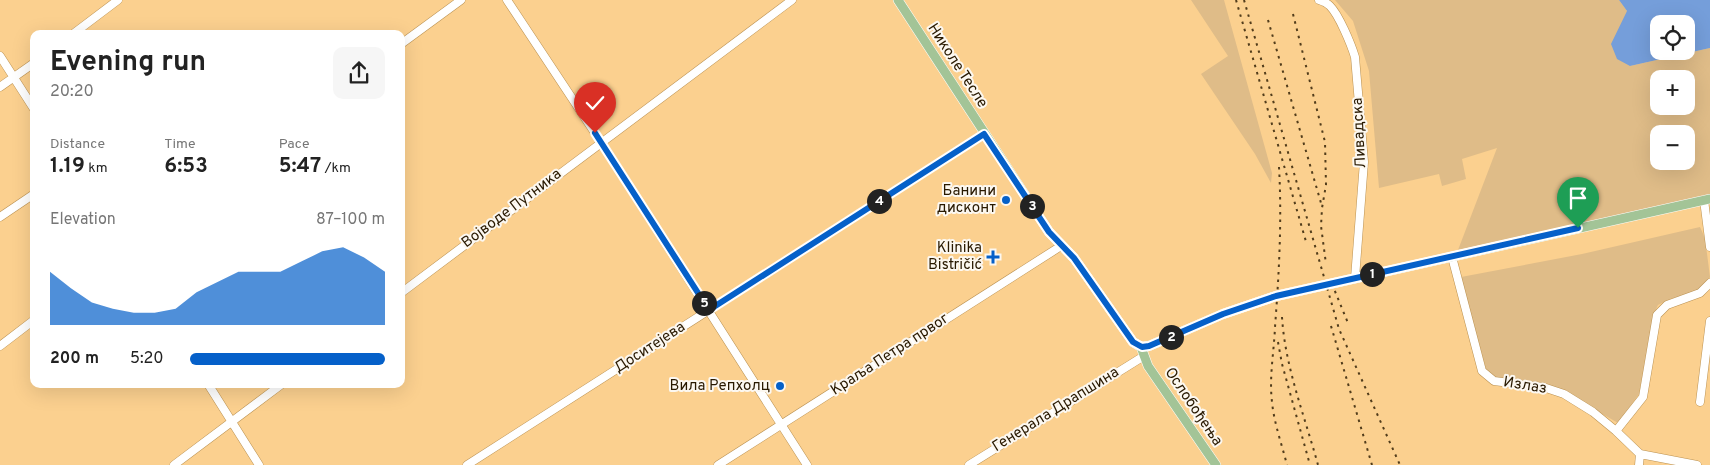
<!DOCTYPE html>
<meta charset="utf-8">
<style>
body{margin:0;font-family:Overpass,sans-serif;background:#f6f6f6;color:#222;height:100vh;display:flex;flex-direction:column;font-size:19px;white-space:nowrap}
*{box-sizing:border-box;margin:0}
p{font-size:16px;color:#767676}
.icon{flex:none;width:28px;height:28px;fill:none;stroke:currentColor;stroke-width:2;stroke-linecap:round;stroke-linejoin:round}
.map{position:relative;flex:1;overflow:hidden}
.details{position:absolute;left:30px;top:30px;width:375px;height:358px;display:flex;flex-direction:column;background:#fff;border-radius:10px;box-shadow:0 5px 20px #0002}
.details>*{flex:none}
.buttons{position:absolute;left:1650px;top:15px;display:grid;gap:10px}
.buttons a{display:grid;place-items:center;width:45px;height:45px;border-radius:10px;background:#fff;box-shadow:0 5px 20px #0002;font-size:25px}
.pin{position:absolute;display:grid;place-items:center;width:42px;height:42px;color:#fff;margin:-51px -21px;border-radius:50% 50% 50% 0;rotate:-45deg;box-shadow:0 0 5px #0007}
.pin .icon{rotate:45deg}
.km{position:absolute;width:25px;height:25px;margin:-12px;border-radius:50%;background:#222;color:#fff;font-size:14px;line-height:25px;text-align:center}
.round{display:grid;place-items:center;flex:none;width:52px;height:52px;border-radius:10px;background:#f6f6f6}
.headline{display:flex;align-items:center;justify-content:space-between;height:85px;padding:0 20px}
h1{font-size:28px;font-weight:700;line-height:38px}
.figures{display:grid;grid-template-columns:repeat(3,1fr);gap:8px;height:85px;padding:5px 20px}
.figures div{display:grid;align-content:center}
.figures b{font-size:21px;font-weight:700}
.figures small{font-size:14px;font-weight:400}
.figures p{font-size:14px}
.chart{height:140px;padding:10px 20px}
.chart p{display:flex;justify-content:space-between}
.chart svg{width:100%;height:90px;margin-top:5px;fill:#0560c9;opacity:.7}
ul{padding:0 20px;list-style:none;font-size:16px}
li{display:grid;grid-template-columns:80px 60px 1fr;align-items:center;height:38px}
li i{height:12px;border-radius:6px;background:#0560c9}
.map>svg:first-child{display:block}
.green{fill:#dfbc88;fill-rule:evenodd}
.water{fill:#759eda;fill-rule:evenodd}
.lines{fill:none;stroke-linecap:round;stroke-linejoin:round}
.minor-casing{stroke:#bb9252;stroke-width:9}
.major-casing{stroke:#fff;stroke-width:10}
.minor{stroke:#fff;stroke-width:8}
.major{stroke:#a3c497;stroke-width:9}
.rail{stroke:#513c1b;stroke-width:2;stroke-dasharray:2.5 5;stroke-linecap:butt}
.route-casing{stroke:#fff;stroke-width:10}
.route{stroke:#0560c9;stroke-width:6}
.poi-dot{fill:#0560c9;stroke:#fcf8f1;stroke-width:2}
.labels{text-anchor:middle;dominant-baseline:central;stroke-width:4;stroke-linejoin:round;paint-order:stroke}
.street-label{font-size:15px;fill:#291900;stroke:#fcf8f1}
.poi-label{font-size:15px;fill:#291900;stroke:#fcf8f1;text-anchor:end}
</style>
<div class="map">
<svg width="1710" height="465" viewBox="0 0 1710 465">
<rect width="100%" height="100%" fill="#fbd08f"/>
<path class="green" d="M1191,0h33l48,173 -1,10 -16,-29 -54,-80 27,-18z
M1335,0h284l8,11 3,55 80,-18v147l-252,55 39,-102 -35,11 4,20 -24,7 -3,-12 -60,14 -10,-117 -16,-50zM1659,79h27v27h-27zM1659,134h27v27h-27z
M1700,227l5,11 5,39 -7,12 -33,10 -12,6 -5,11 -14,78 -21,29 -57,-33 -65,-12 -10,-9 -25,-92 121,-23z"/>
<path class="water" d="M1619,0h91v48l-80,18 -13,-7 -6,-15 16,-33zM1659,24h27v27h-27z"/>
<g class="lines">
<g class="minor-casing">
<path id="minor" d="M507,0l94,142 206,323
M1319,0c3,1 8,3 11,6 9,9 21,38 25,51l9,105 -9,116
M73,34l45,-34
M401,44l60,-44
M0,56l34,53
M0,87l34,-24
M1704,200l6,47
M0,217l34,-23
M1452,257l30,114 12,10 49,6 21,7 29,18 23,19 24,23 57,11
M401,293l391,-293
M0,346l34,-26
M208,384l51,81
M1700,402l10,-81
M1616,431l27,-34 14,-82 10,-10 33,-12 10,-10
M174,465l108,-81
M467,465l517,-331
M718,465l343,-219
M969,465l175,-109
M1639,465l1,-11"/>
</g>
<g class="major-casing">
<path id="major" d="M898,0l151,232 25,26 59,84 8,5 8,-1 74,-32 53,-18 434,-97
M1141,347l7,19 68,99"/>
</g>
<use href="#minor" class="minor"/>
<use href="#major" class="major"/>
<path class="rail" d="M1236,0l71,245
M1244,0l95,329 61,136
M1293,14l32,128 1,43 -4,23 -1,18 5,38
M1268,20l53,183
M1279,167c3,53 0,107 -4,160 -1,25 -6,50 -3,75 2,21 10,43 15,63
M1332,284l16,39
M1282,317c3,50 23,100 36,148
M1331,326l41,139
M1278,342l4,22 28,101"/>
</g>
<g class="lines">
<g class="route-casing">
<path id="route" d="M595,133l114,177 275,-176 65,98 25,26 59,84 9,5 7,-1 74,-32 53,-18 302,-68"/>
</g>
<use href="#route" class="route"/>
</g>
<g class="poi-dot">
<circle cx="1006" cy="200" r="5"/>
<path d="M990.5 249.5h5v5h5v5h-5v5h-5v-5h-5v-5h5z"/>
<circle cx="780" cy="386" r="5"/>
</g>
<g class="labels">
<g class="street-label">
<text transform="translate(957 66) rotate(57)">Николе Тесле</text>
<text transform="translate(1360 133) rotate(-93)">Ливадска</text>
<text transform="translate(512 209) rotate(-37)">Војводе Путника</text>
<text transform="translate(650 348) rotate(-33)">Доситејева</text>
<text transform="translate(890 355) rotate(-33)">Краља Петра првог</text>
<text transform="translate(1525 386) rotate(9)">Излаз</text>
<text transform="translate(1193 407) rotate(56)">Ослобођења</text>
<text transform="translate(1056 410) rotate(-32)">Генерала Драпшина</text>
</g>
<g class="poi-label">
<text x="996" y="191">Банини<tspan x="996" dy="17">дисконт</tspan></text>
<text x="982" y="248">Klinika<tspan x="982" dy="17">Bistričić</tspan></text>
<text x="770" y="386">Вила Репхолц</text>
</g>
</g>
</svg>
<div class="buttons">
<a><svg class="icon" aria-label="locate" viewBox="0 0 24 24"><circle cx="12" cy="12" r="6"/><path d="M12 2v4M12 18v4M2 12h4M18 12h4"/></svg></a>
<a>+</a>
<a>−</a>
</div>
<div class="pin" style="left:1578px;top:228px;background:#1e9e55"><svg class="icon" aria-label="arrive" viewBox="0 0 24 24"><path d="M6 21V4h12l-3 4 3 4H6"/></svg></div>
<div class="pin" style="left:595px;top:133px;background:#d93025"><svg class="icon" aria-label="check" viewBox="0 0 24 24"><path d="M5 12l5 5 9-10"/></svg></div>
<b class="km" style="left:1372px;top:274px">1</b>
<b class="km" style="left:1171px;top:337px">2</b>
<b class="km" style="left:1032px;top:206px">3</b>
<b class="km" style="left:879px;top:201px">4</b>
<b class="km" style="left:704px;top:303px">5</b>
<section class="details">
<div class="headline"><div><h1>Evening run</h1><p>20:20</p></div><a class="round"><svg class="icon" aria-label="share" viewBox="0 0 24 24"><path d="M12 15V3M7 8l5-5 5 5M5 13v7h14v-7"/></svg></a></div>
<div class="figures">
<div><p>Distance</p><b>1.19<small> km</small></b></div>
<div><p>Time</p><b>6:53</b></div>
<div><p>Pace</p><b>5:47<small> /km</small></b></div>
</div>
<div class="chart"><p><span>Elevation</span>87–100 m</p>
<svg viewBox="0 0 160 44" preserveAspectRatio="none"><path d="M0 44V18L10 26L20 33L30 36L40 38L50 38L60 36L70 28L80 23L90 18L100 18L110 18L120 13L130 8L140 6L150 11L160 18V44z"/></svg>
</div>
<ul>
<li><b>200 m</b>5:20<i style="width:100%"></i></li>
</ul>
</section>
</div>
